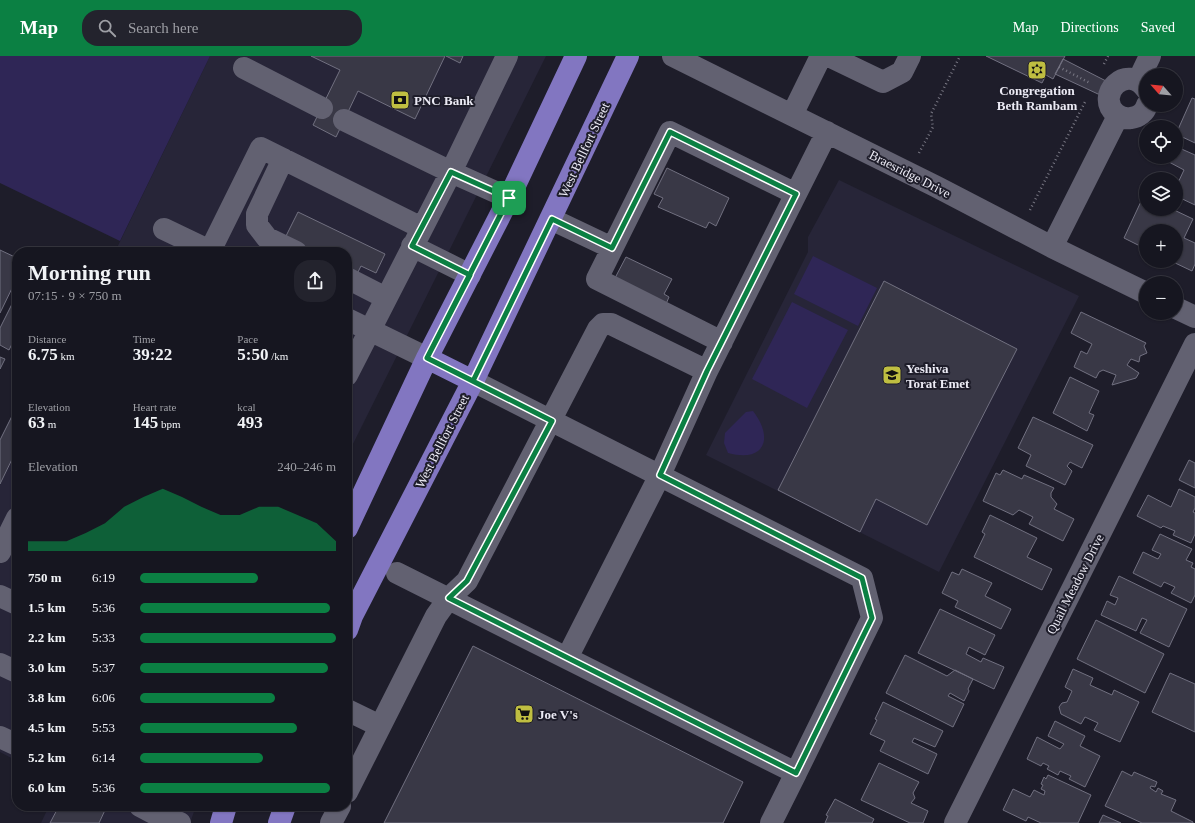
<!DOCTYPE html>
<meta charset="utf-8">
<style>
body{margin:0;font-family:"Times New Roman",serif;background:#23232d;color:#f1f3f6;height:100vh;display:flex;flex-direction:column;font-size:15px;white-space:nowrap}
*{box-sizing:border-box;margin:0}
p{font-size:13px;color:#9e9fa5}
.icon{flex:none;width:22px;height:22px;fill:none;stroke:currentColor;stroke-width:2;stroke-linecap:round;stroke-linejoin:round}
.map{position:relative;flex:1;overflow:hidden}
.details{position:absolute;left:12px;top:191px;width:340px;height:564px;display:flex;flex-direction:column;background:#161620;border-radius:16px;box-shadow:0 1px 3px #0004,0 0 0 1px #35353e}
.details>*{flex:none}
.needle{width:26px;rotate:297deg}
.tools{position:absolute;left:1139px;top:12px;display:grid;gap:8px}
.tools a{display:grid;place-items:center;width:44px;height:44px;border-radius:50%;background:#161620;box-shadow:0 1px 3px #0004,0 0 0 1px #35353e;font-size:20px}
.pin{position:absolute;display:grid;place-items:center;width:34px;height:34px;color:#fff;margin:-17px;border-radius:8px;box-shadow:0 2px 6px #0006}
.round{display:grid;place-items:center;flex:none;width:42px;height:42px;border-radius:16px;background:#23232d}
.headline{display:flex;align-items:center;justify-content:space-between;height:68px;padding:0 16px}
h1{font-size:22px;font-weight:600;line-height:30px}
.figures{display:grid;grid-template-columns:repeat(3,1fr);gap:6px;height:68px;padding:4px 16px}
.figures div{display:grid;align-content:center}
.figures b{font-size:17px;font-weight:600}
.figures small{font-size:11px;font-weight:400}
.figures p{font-size:11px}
.chart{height:112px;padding:8px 16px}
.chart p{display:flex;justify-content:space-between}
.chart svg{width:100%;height:72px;margin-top:4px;fill:#0b8043;opacity:.7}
ul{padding:0 16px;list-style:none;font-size:13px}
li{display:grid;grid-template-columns:64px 48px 1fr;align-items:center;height:30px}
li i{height:10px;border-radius:5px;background:#0b8043}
header{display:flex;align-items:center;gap:24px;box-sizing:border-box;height:56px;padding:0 20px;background:#0b8043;color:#fff}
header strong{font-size:19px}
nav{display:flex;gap:22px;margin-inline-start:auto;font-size:14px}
.search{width:280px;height:36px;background:#23232d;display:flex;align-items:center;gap:10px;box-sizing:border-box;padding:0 14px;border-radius:16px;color:#9e9fa5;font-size:15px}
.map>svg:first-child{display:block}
.built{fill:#272538}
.green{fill:#2f2656}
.building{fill:#393846;stroke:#717080}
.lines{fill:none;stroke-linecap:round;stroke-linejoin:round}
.path{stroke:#787783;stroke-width:2.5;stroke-dasharray:1 3;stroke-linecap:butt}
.minor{stroke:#626171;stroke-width:22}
.major{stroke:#8276c1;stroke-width:22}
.route-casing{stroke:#fff;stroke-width:8}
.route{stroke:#0b8043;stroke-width:5}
.labels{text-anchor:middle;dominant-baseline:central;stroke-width:4;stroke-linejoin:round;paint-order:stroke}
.poi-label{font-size:13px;font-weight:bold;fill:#ebeaf4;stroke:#1e1d2a;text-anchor:start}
.street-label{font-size:13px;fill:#ebeaf4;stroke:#1e1d2a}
</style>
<header>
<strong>Map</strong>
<div class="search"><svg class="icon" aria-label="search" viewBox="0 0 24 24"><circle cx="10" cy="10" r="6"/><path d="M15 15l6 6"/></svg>Search here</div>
<nav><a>Map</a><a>Directions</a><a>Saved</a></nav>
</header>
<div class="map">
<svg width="1195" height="767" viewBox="0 0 1195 767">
<rect width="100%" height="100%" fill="#1e1d2a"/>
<path class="built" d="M210,0h336l-199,400v-204h-232z
M839,124l240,116 -140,276 -233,-117 102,-203v-15z
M17,394v311l-17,-9v-267z
M49,750h147l-6,17h-149z"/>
<path class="green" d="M0,0h210l-90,185 -120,-58z
M813,200l64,32 -19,38 -64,-32z
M792,246l56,28 -41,78 -55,-29z
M753,355c21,27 12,52 -25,42l-4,-10 1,-10 21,-21z"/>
<path class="building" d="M311,0h134l-30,63 -57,-28 -22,46 -23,-12 27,-55z
M446,0h17l-3,7z
M986,0h79l-12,23 -7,-4 -4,8z
M1063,3l43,22 -3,14 -5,-1 -43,-20z
M1192,42l3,1v44l-19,-9z
M1177,91l18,8v50l-19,-9v-9l8,-17 -15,-8 3,-5h4z
M667,112l62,30 -13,28 -7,-4 -3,6 -48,-21 5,-9 -9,-4z
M1144,139l2,1v13h26l21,10 -9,19 11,5v21l-3,7 -21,-10h5v-30h-30v18l-22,-11z
M298,156l87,42 -9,19 -15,-7 -4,8 -10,-5v-17h-33l-29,-14z
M0,194l17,8v20l-17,35z
M626,201l46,22 -8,15 5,3 -3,7 -51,-26z
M884,225l133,68 -90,176 -51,-26 -16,33 -82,-42z
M17,238v40l-8,16 -9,-5v-17z
M1081,256l65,31 -2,3 3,7 -7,3 -1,6 -8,-3 -4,6 12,8 -3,5 -24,7 4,-10 -13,-5 -4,2 -3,6 -22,-11 7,-16 6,3 5,-10 -21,-11z
M0,301l5,2 -5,10z
M1070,321l29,14 -10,22 5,2 -7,16 -34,-18z
M17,350v43l-17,35v-44z
M1033,361l60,28 -11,23 -12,-6 -3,4 5,5 -7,14 -39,-19 5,-11 -13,-7z
M1189,404l6,3v25l-16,-8z
M1003,414l19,9 2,-4 30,13 -3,5v4l6,7 -3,5 20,10 -11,22 -34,-17 4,-7 -14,-7 -6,5 -30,-14 13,-28 4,2z
M1179,433l16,8v11l-2,4 2,1v21l-4,9 -18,-8 2,-4 -12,-5 -2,2 -24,-12 11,-21 23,12z
M990,459l47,23 -10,19 25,12 -10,21 -68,-33 11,-23 -3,-2z
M1160,478l32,15 -6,11 7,3 -2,4 4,2v26l-4,8 -20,-10 4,-6 -11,-5 -3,5 -28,-14 10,-21 15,7 3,-5 -9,-4z
M962,513l30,14 -7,13 26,13 -10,20 -46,-22 3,-6 -16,-8 10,-21 7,3z
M1119,520l68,33 -18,38 -29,-14 7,-13 -5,-2 -6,13 -35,-16 6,-14 8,4 3,-7 -8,-3z
M940,553l55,26 -10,20 -16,-8 -3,7 15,8 2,-4 21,9 -10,22 -76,-36z
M1096,564l68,34 -19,39 -68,-34z
M473,590l270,136 -20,41h-339z
M905,599l42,21 8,-6 18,9 -5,10 1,2 -5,10 -14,-8 -2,3 16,8 -11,23 -67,-34z
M1073,613l20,9 -3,7 22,10 2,-5 25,12 -19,40 -26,-12 4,-7 -13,-6 -4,7 -20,-10 -2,-7 3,-4 5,-1 5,-11 -7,-4z
M1170,617l25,11v48l-43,-20z
M883,646l60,29 -8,16 -21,-9 -2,4 25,12 -9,20 -48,-23 5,-10 -15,-7 7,-14 -2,-1z
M1055,665l30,15 -5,10 20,10 -15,31 -16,-8 2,-3 -11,-5 -2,4 -11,-6 2,-3 -6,-3 -2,3 -14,-7 10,-22 23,12 4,-5 -16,-8z
M879,707l40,19 -6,11 2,5 -4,5 17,8 -5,12h-13l-49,-23z
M1122,715l10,5 2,-4 23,10 -2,5 -4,-1 -1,2 6,4 2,-4 5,3 -2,3 15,6 -5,11 22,11v1h-51l-37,-17z
M1048,719l43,20 -13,28h-37l-13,-6 -2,4 -23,-11 10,-21 17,8 4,-7 10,5 1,-4 -4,-2 2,-4 -2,-1 3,-7 2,2z
M835,743l39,20 -2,4h-47l3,-7 -2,-1z
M59,750h43l4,2 -7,15h-49z
M1103,759l18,8h-22z"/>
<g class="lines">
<path class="path" d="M1104,8l4,-8
M1059,11l31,16
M919,97l14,-26 -2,-13 29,-58
M1030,154l56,-110"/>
<path class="minor" d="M673,0l264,131 115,60 94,46
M829,0l54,26 19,-10 8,-16
M244,12l78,40
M1138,25l12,-25
M1146,33c-19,-27 -52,6 -30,25 4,3 10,5 15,4 8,-1 14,-6 16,-13
M792,59l29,-59
M344,64l107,52 58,26
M283,103l-26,55v11l10,13 29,14
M551,163l61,29
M164,173l48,23
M412,190l58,29
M1052,191l66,-131
M210,195l51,-103 161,80
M347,222l39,20
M1176,252l19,9
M347,263l80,39
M722,286l-125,-63 73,-147 126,62
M347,319l104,-203 56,-116
M0,496l17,-34
M397,517l399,200 76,-155 -10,-40 -389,-197
M0,540l17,8
M567,602l93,-183 47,-104 120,-239
M0,608l17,8
M347,654l33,16
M0,681l17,8
M347,736l89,-176 13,-18 18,-17 131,-252 5,-5h8l96,47
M140,750l17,9 23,8
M331,767l9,-17
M771,767l25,-50
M955,767l240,-479"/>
<path class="major" d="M427,302l46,23
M347,472l80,-170 82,-160 67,-142
M347,574l5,-14 121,-235 155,-325
M221,767l5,-17
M279,767l6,-17"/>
</g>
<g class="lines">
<g class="route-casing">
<path id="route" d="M509,142l-58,-26 -39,74 58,29 -43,83 125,63 -85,160 -18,17 347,175 76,-155 -10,-40 -202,-103 47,-104 89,-177 -126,-62 -58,116 -60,-29 -79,162 -46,-23 82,-160"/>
</g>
<use href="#route" class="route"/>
</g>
<defs>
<g id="synagogue-square" transform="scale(1)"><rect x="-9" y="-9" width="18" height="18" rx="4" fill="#bfbe41" stroke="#1e1d2a"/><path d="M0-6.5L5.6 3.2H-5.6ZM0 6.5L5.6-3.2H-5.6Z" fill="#111"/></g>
<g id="bank-square" transform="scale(1)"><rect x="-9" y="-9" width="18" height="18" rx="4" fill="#bfbe41" stroke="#1e1d2a"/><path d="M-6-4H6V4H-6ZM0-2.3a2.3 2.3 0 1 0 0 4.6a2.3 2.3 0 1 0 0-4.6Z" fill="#111"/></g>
<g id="school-square" transform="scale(1)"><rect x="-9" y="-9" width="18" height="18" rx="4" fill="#bfbe41" stroke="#1e1d2a"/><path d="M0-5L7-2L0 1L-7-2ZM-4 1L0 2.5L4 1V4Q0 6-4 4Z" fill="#111"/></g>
<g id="supermarket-square" transform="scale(1)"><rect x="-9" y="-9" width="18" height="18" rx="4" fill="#bfbe41" stroke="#1e1d2a"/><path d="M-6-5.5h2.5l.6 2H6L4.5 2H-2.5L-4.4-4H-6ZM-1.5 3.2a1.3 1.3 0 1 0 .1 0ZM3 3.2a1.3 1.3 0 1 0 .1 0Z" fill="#111"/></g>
</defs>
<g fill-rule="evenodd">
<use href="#synagogue-square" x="1037" y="14"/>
<use href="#bank-square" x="400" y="44"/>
<use href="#school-square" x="892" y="319"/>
<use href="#supermarket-square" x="524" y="658"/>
</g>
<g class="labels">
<g class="poi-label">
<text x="1037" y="34" text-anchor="middle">Congregation<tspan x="1037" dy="15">Beth Rambam</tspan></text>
<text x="414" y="44">PNC Bank</text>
<text x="906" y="312">Yeshiva<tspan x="906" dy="15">Torat Emet</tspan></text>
<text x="538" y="658">Joe V's</text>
</g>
<g class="street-label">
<text transform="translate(584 94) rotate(-65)">West Bellfort Street</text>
<text transform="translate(910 118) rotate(27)">Braesridge Drive</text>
<text transform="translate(442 385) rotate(-63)">West Bellfort Street</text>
<text transform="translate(1075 528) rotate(-63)">Quail Meadow Drive</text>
</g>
</g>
</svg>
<div class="tools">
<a><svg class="needle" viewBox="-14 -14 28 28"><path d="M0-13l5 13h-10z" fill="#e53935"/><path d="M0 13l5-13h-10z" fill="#9e9fa5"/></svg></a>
<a><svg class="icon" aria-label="locate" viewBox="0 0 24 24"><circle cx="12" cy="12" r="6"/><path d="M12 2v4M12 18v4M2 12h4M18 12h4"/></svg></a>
<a><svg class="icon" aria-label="layers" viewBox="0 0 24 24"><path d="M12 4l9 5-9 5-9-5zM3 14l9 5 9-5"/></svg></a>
<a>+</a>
<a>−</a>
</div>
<div class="pin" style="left:509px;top:142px;background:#1e9e55"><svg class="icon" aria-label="arrive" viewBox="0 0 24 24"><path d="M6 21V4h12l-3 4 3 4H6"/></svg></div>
<section class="details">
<div class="headline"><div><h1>Morning run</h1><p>07:15 · 9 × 750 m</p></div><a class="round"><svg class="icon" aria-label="share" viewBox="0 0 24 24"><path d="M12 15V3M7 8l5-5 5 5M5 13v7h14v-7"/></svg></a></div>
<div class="figures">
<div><p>Distance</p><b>6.75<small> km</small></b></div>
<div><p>Time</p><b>39:22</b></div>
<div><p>Pace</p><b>5:50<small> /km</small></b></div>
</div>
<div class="figures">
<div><p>Elevation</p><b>63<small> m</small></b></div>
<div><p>Heart rate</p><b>145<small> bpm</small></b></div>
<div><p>kcal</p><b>493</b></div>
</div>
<div class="chart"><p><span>Elevation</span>240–246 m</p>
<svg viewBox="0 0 160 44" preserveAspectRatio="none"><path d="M0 44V38L10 38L20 38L30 33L40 27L50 17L60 11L70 6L80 11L90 17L100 22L110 22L120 17L130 17L140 22L150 27L160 38V44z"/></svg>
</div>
<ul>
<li><b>750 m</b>6:19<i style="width:60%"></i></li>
<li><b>1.5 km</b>5:36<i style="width:97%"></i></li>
<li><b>2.2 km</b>5:33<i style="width:100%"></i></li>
<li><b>3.0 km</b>5:37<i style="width:96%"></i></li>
<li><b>3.8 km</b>6:06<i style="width:69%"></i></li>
<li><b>4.5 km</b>5:53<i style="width:80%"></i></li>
<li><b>5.2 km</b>6:14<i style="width:63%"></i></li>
<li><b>6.0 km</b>5:36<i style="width:97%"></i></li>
</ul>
</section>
</div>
